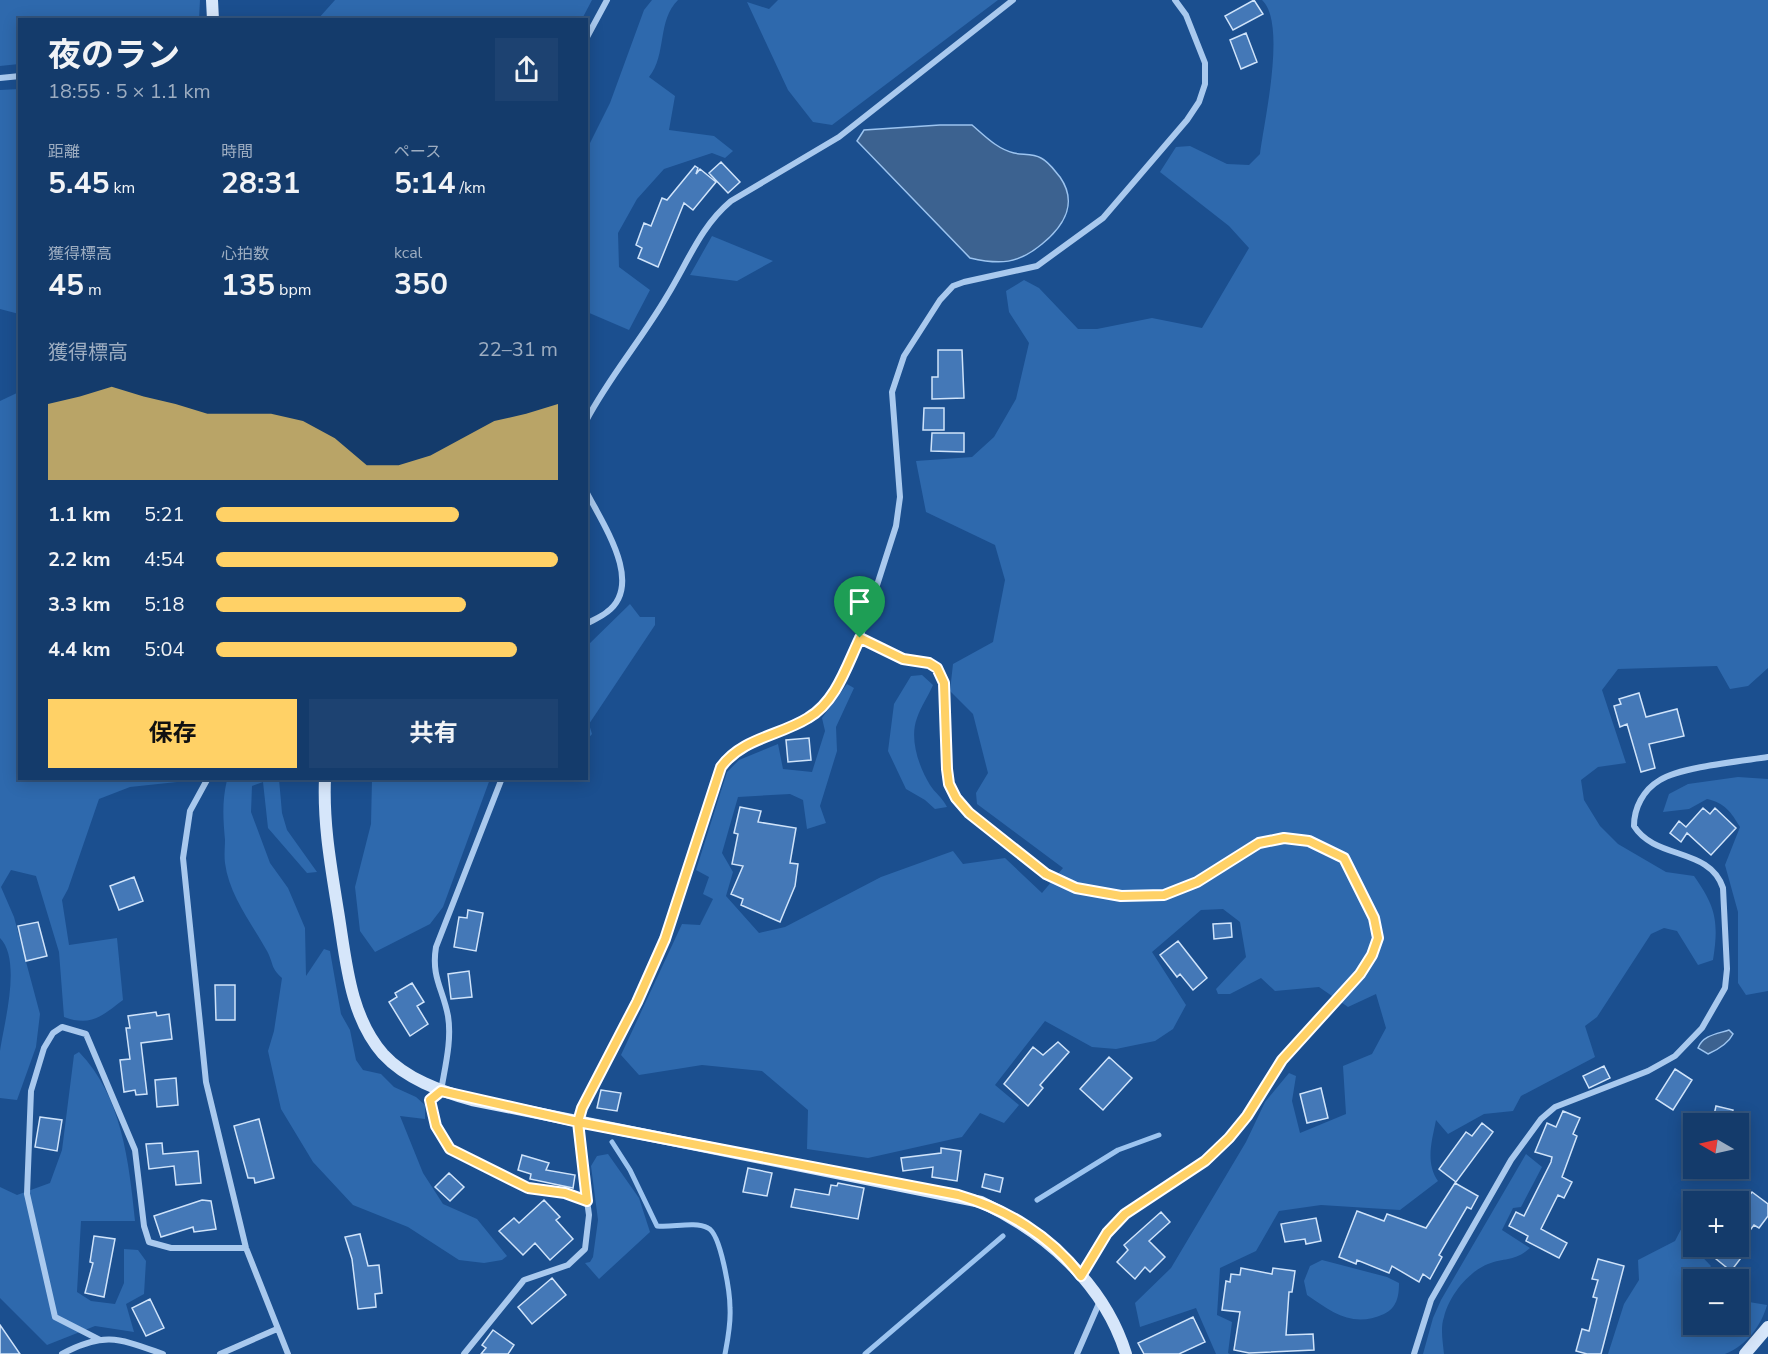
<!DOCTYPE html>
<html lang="ja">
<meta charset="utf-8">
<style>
body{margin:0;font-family:"Nunito Sans","Noto Sans JP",sans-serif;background:#1d4271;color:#f1f3f6;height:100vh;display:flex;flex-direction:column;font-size:22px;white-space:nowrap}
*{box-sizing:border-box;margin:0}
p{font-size:20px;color:#9dadc1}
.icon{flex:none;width:33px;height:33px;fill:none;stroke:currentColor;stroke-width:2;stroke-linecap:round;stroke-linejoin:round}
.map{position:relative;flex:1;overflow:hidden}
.side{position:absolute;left:18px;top:18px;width:570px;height:762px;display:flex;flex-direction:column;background:#143b6b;border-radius:0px;box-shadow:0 3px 15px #0003,0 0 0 2px #33557e}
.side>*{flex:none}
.needle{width:39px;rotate:279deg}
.buttons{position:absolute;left:1683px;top:1113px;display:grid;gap:12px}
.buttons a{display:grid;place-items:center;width:66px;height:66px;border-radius:0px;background:#143b6b;box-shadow:0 3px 15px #0003,0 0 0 2px #33557e;font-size:30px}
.pin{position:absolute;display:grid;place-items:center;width:51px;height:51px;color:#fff;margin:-62px -26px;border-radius:50% 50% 50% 0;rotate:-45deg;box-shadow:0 0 6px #0007}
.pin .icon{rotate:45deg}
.round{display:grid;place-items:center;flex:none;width:63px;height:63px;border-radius:0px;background:#1d4271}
.headline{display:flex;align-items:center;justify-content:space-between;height:102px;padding:0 30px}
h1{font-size:33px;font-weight:700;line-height:45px}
.figures{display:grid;grid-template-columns:repeat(3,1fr);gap:9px;height:102px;padding:6px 30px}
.figures div{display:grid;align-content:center}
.figures b{font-size:30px;font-weight:700}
.figures small{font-size:16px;font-weight:400}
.figures p{font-size:16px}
.chart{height:168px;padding:12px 30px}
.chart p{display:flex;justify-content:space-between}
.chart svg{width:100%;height:108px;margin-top:6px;fill:#ffd166;opacity:.7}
.primary-button{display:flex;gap:12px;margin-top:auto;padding:12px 30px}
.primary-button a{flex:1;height:69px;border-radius:0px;background:#ffd166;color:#111;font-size:24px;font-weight:700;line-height:69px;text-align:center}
.primary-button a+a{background:#1d4271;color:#f1f3f6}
ul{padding:0 30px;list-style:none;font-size:20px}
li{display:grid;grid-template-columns:96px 72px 1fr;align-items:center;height:45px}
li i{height:15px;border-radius:8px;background:#ffd166}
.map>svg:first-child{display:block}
.green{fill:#2e69ad}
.water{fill:#3c6290;stroke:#9cc4f0;stroke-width:1.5}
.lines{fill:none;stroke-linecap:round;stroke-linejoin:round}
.stream{stroke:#9cc4f0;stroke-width:5}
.building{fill:#4478b7;stroke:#cfe3fa;stroke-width:1.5}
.street{stroke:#a9c9ee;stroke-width:6}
.secondary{stroke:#d6e6fa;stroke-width:12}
.route-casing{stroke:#fff;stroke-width:12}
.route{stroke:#ffd166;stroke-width:8}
</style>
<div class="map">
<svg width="1768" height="1354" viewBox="0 0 1768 1354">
<rect width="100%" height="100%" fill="#1b4f8f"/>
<path class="green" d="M0,0h200l-1,19 -179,1 -1,44 -19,2z
M335,0h257l-10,19h-264z
M652,0h26c-21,20 -11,55 -29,77l26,19 -6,34 45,6 19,15 -8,7 -13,-5 -48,16 -27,30 -19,34 1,34 31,23 -21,40 -42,-18v-163l23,-46 34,-93z
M778,0h220l-166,125 -19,-3 -25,-32 -41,-88 22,7z
M1262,0h506v668l-20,18 -18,3 -13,-23 -99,3 -16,21 24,73 -28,4 -17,13 3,20 16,26 18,18 48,28 28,4c22,31 25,46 19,84l-15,5 -21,-34 -13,-3 -13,6 -54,83 -12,9 10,31 -74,39 -8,15 -29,3 -36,20 -12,-14c-4,21 -11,42 2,61l-38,29 -79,-5 -42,6 -23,40 -36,17 -3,47 15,7 -4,31 2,1h-14l-20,-46 -56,19 -5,-24 36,-35 75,-126 19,-40 24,-29 7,3 -4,25 8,32 46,-19 -3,-48 29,-12 14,-26 -10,-34 -28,13 -29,-20 -44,4 -14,-13 -31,16h-12l-2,-5 30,-32 -6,-35 -17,-13 -22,1 -49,42 34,53 -13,24 -18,12 -39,8 -24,-2 -47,-26 -50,64 24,20 -15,18 -24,-10 -18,24 -94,21 -61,-9 1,-39 -46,-39 -60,-6 -63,10 -18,-20 61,-131 18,1 13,-26 -10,-5 6,-17 -13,-7 31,-98 12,-12 39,-16 5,25 29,3 13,-41 -3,-13 25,-34 7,4 -18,39 1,24 -17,55 6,17 -19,6 -4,-29 -13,-6 -52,3 -16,56 11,19 -7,24 33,37 26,-6 96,-50 72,-26 10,13 42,-6 37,35 21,-25 -86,-64 -1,-11 12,-20 -15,-59 -23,-23 3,-27 40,-22 12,-62 -10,-35 -69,-33 -10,-51 56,-4 22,-20 22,-38 13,-56 -20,-31 -3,-21 18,-11 15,8 39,41h19l55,-11 50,10 47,-80 -20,-22 -69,-54 16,-25 14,-1 37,18 22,1 11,-11c4,-33 27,-131 2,-154z
M19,89h1l-1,225 -19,-5v-219z
M712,236l61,25 -36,20 -47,-6z
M19,392l1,386 164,1 -7,3 -47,5 -31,12 -31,90 -6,11 7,45 48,-7 6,62c-21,16 -32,27 -59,17l-5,-65 -23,-76 -25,-6 -10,17 13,30 26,97 -4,33 -19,53 -17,-2c0,-15 0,-32 0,-47 4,-28 22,-91 0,-113v-537z
M630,604l10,13h15v8l-66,99 3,10 -5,6v-94z
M922,675l11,10c-5,12 -12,21 -16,33 -8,21 2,49 13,67 5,8 12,12 17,22l-12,2 -10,-9 -19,-11 -18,-38 6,-47 17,-28z
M1738,777l30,2v212l-22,4 -8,-12v-71l-13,-47 15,-38c-9,-15 -15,-24 -33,-28l-18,10 -26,3 6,-18 19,-10z
M233,779h46l3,34 5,17 30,42 -10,1 -39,-45 -5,-46 -11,4 -1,26 19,51 18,25 17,40 1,48 18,-27 6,2 11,63 9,16 6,30 7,10 18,4 13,13 22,10 9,8v14l-25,-3 23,57 20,31 34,15 30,37 -5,4 -18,3 -25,-3 -51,-33 -55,-22 -40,-43 -32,-53 -13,-58 6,-20 8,-53c-12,-11 -8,-14 -15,-27 -15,-27 -38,-56 -42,-88 -1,-8 0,-16 0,-23 -2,-22 -3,-39 2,-60z
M372,779h118l-47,128 -13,17 -55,28 -15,-21 -5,-44 16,-63z
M79,1052c43,44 50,110 56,169h-54l-4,71 14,9 24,3 9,-21v-34l14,1 8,11 -2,33 -18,10 8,28 -39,-6 -48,19 -47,-47v-111l17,8 33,-12 12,-33 12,-95z
M608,1154l31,44 11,34 -51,47 -14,-16 5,-1 3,-5 5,-37 -7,-54 6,-10z
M1526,1154l16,13 -21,40 -8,1 -11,22 28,18c-16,14 -24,9 -42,16 -20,8 -39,32 -44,53 -4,11 -1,26 0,37h-21l10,-36 8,-18z
M1693,1206v20l-6,15 24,25 -9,13 -8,1v44h44l1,-19 10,-3 18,3c-6,21 -20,40 -42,49h-117l16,-50 15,-24 -1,-20 37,-19z
M1322,1260l65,17 12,6c0,13 -2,25 -15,31 -31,14 -51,-1 -77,-19l-3,-14 6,-15z"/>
<path class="water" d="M940,125h32c13,11 25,24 42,28 8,2 19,0 27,5 8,4 13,12 19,19 18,26 5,48 -18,67 -24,20 -42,21 -72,14l-113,-117 7,-11z
M1729,1030l4,4c-5,10 -16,16 -25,20l-10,-6c5,-13 19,-14 31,-18z"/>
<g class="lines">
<path class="stream" d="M612,1142l18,28 27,56c15,2 37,-5 51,2 13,6 22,65 22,80 1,16 -2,30 -5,46
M1037,1200l81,-50 41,-15
M865,1354l138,-118"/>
</g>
<path class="building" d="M1254,0l9,14 -30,16 -8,-14z
M1246,33l11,29 -16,7 -11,-29z
M721,162l19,20 -12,11 -19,-20z
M695,166l3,2 -2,6 4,-5 16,13 -23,28 -9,-7 -26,64 -20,-9 4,-10 -6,-3 8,-22 7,3 11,-28 5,2z
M938,350h24l2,48 -32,1v-22h6z
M924,408h20v22h-21z
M932,433h32v19l-33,-1z
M1639,693l7,24 31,-8 7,27 -35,8 6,24 -14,4 -14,-48 -7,3 -6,-21 7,-2 -2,-5z
M809,738l2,22 -23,2 -2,-22z
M740,807l21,4 -3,11 38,6 -6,35 8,1 -3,22 -15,36 -39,-17 2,-6 -12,-5 12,-28 -11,-2 6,-30 -4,-1z
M1703,808l7,6 5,-6 21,20 -25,27 -24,-22 -6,9 -11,-9 9,-12 7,6z
M134,877l9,24 -24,9 -9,-24z
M468,910l15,3 -7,38 -22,-4 5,-30 8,1z
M38,922l9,34 -21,5 -8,-35z
M1231,923l1,14 -18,2 -1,-15z
M1178,941l29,37 -14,12 -13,-16 -3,3 -17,-22z
M469,971l3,26 -21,2 -3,-25z
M412,983l12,19 -7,4 11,18 -18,12 -21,-34 8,-5 -2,-4z
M215,985h20v35h-19z
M156,1012l1,4 12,-2 3,25 -31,4 6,51 -11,1 -1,-5 -11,2 -4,-32 10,-1 -4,-31h4l-2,-12z
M1058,1042l11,10 -29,33 3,3 -15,18 -24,-22 29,-37 10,8z
M1109,1057l23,21 -29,32 -23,-21z
M1604,1066l6,12 -21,10 -6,-12z
M1675,1069l17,11 -19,30 -17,-11z
M176,1078l2,27 -21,2 -2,-27z
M1321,1088l7,30 -21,5 -7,-29z
M601,1090l20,3 -4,18 -20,-3z
M1716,1106l17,4 -3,14h-18z
M1563,1111l17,7 -7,16 4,2 -15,41 10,5 -8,16 -6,-3 -17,34 26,14 -8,15 -33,-17 2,-5 -19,-10 7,-14 8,4 27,-54 1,-5 -17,-5 12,-29 9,4z
M40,1117l22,3 -5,31 -22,-4z
M259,1119l15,59 -19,5 -1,-5h-6l-14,-52z
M1482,1123l11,9 -37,50 -17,-13 27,-37 6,4z
M162,1143l1,11 35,-3 3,32 -25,2 -2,-19 -25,3 -3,-25z
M941,1148l20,3 -4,30 -25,-4 1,-10 -30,4 -2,-13 40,-5z
M522,1155l27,8 -3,7 29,5 -2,13 -43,-9 1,-5 -13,-4z
M748,1168l24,5 -5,23 -24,-4z
M449,1173l15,14 -14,14 -15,-14z
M985,1174l18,4 -3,14 -18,-5z
M838,1183l26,5 -6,31 -67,-12 4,-18 34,6 2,-10 6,1z
M1455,1183l23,13 -7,13 -4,-2 -28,48 3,2 -12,22 -7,-5 -4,8 -27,-16 -3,7 -32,-13 -1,4 -17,-7 18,-46 27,10 3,-7 39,14z
M1752,1192l16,12v12l-9,12 -5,-3 -16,21v-36z
M202,1200l9,1 5,28 -22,3 -1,-5 -32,10 -7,-21z
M544,1200l16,17 -4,3 17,19 -23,21 -15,-17 -12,12 -24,-24 15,-13 5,5z
M1161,1212l9,10 -21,19 16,16 -15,15 -5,-5 -10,12 -18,-17 11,-12 -4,-5z
M1316,1218l5,23 -15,3 -1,-5 -20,3 -4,-18z
M360,1234l8,32 11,-1 3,28 -7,1 1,13 -18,2 -6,-50 -7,-22z
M94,1236l21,3 -11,58 -19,-4 8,-30 -3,-1z
M1700,1246h38l-5,6 8,6 -10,13z
M1598,1259l26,7 -23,88h-14l-11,-3 6,-22 7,2 8,-33 -4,-1 5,-17 -6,-1z
M1241,1268l31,6 1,-6 22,3 -3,21h-3l-3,43 27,-1 1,16 -65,3 -15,-3 6,-38 -18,-2 4,-29 4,1 1,-8 9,1z
M552,1278l14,17 -34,29 -14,-17z
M150,1299l14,29 -18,8 -14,-28z
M1193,1317l12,25 -26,12h-35l-6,-11z
M0,1325l20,29h-20z
M493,1330l21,15 -6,9h-27l5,-6 -4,-3z"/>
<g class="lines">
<path class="street" d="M586,39l21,-39
M0,78l20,-2
M586,421c23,-44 56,-82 81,-125 21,-34 33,-69 64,-95l108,-64 174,-137
M586,491c16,32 59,93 21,121 -6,5 -14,8 -21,12
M860,638l43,21 26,4 8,5 7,15 3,86 2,15 7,14 13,16 77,60 30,14 45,8 43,-1 33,-13 62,-39 26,-5 24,3 35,17 30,60 4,20 -6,17 -12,19 -78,86 -35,56 -18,22 -24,23 -80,53 -18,19 -25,43
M208,778l-18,33 -7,47 23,224 40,166 42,106
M502,778l-66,169c-5,30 7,42 12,69 4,24 -3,51 -7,75l-11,9 6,26 14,23 53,25 25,15 37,4 22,8
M100,1340l-45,-23 -28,-123 4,-103 13,-43 9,-15 9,-6 24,7 49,116 9,76 5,16 22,6h75
M62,1354c43,-23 58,-15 101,0
M220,1354l57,-25
M464,1354l60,-74 44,-15 17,-16 4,-34 -11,-81 4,-26 55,-106 28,-63 56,-172 17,-18 72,-32 28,-31 22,-48 36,-112 4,-29 -8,-105 12,-36 36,-56 13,-14 11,-4 73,-16 66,-48 84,-98 12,-18 6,-18v-21l-19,-48 -11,-15
M1077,1354l23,-53
M1414,1354l17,-54 80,-140 30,-41 14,-12 93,-36 27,-15 27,-28 23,-40 2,-19 -4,-81c-13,-41 -68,-28 -89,-62 0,-18 9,-36 26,-46 20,-13 82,-19 108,-23"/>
<path class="secondary" d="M212,0l1,20
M325,778c-2,46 6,89 13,133 8,48 11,104 45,143 23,25 57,37 89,46l509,102c64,30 123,81 145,152
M1745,1354l23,-27"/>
</g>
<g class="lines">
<g class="route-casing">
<path id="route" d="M860,638c-13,27 -24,64 -52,80 -29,18 -66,20 -87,49l-56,172 -28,63 -55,106 -4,14 -137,-31 -11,9 6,26 14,23 78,39 37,5 22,8 -9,-79 380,73c48,14 93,41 123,81l26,-43 18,-19 80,-53 24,-23 18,-22 35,-56 78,-86 12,-19 6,-17 -4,-20 -30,-60 -35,-17 -25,-3 -25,5 -62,39 -33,13 -43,1 -45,-8 -30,-14 -77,-61 -13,-15 -7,-14 -2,-15 -3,-86 -7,-15 -8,-5 -26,-4 -43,-21"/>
</g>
<use href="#route" class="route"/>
</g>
</svg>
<div class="buttons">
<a><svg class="needle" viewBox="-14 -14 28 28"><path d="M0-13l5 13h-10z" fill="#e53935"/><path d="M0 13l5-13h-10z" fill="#9dadc1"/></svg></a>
<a>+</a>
<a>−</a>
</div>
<div class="pin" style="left:860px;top:638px;background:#1e9e55"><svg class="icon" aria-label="arrive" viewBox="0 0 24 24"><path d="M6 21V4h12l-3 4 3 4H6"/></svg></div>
<section class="side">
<div class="headline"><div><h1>夜のラン</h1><p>18:55 · 5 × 1.1 km</p></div><a class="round"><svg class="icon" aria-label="share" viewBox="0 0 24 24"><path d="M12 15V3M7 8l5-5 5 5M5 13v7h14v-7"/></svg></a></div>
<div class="figures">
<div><p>距離</p><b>5.45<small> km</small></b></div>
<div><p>時間</p><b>28:31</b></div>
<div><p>ペース</p><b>5:14<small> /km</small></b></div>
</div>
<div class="figures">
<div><p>獲得標高</p><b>45<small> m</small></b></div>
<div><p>心拍数</p><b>135<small> bpm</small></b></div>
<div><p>kcal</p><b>350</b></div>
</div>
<div class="chart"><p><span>獲得標高</span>22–31 m</p>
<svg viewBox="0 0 160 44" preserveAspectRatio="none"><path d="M0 44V13L10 10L20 6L30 10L40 13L50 17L60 17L70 17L80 20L90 27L100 38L110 38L120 34L130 27L140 20L150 17L160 13V44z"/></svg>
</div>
<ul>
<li><b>1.1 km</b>5:21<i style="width:71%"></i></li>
<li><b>2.2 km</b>4:54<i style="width:100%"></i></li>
<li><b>3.3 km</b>5:18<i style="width:73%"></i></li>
<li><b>4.4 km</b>5:04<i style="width:88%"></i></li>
</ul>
<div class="primary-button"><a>保存</a><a>共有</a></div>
</section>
</div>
